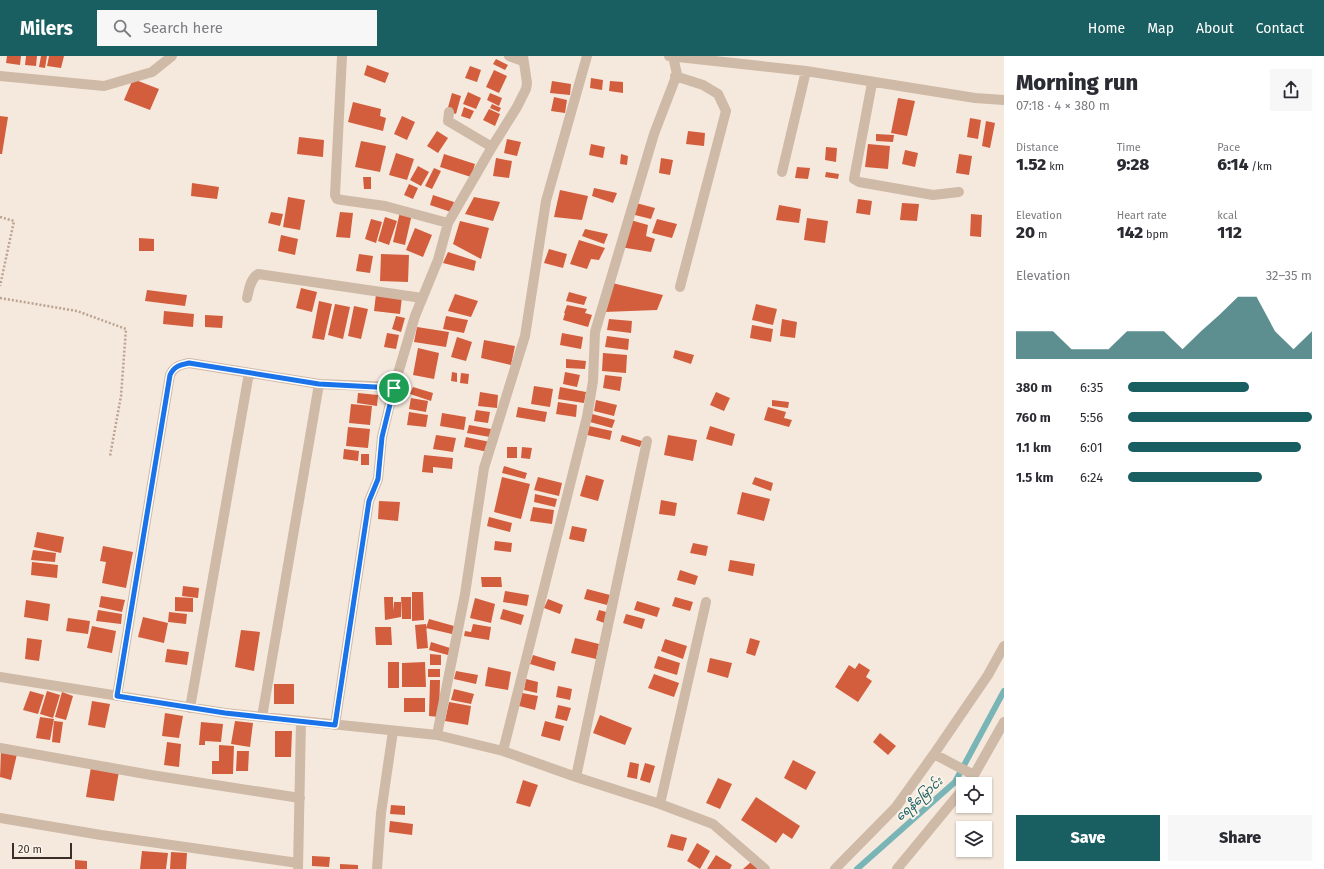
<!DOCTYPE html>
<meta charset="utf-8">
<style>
body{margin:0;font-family:"Fira Sans","Noto Sans Myanmar",sans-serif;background:#f7f7f7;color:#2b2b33;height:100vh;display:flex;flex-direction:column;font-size:15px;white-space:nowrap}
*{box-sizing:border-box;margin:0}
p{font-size:13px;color:#7c7c81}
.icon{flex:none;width:22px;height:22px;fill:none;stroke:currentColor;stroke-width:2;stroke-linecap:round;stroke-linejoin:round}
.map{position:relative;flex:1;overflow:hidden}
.sheet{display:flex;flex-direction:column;background:#fff;width:320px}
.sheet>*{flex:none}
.controls{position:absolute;left:956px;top:721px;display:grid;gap:8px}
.controls a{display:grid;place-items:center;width:36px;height:36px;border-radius:0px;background:#fff;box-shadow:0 1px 3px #0004;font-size:20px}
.scale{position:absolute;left:12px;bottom:10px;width:60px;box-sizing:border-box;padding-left:4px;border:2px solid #3b2e29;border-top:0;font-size:11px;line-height:14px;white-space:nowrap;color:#3b2e29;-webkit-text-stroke:3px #fcf4eb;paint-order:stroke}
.pin{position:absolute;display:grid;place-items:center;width:34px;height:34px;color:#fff;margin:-17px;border:2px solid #fff;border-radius:50%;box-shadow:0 1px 4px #0007}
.round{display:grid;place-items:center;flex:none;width:42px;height:42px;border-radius:0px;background:#f7f7f7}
.head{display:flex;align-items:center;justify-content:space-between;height:68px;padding:0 12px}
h1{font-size:22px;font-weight:800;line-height:30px}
.stats{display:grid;grid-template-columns:repeat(3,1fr);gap:6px;height:68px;padding:4px 12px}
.stats div{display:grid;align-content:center}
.stats b{font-size:17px;font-weight:800}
.stats small{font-size:11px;font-weight:400}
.stats p{font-size:11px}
.chart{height:112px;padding:8px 12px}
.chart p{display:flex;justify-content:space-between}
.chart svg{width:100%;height:72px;margin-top:4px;fill:#195f62;opacity:.7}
.primary-button{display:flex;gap:8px;margin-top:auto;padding:8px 12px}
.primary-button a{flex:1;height:46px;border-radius:0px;background:#195f62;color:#fff;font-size:16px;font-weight:800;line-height:46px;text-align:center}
.primary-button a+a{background:#f7f7f7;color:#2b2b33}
ul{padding:0 12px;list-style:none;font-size:13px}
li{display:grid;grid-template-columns:64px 48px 1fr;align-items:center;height:30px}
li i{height:10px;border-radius:5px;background:#195f62}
header{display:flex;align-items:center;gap:24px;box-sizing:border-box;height:56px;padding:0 20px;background:#195f62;color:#fff}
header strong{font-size:19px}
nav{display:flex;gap:22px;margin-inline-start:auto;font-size:14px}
.search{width:280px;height:36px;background:#f7f7f7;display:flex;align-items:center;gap:10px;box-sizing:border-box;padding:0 14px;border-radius:0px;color:#7c7c81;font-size:15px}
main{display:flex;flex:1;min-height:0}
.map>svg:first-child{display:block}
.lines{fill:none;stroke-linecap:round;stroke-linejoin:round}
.stream{stroke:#79b5b6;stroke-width:6}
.building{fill:#d35e3d}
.path{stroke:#bba291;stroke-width:2.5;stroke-dasharray:2 2;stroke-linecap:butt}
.minor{stroke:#cfb9a7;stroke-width:10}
.route-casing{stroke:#fff;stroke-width:8}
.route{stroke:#1a73e8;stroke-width:5}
.labels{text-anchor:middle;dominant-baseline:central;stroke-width:4;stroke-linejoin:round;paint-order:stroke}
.water-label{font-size:12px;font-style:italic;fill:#195f62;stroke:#fcf4eb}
</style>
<header>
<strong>Milers</strong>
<div class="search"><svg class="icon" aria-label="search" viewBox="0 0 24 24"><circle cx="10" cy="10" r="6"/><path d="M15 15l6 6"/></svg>Search here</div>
<nav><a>Home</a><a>Map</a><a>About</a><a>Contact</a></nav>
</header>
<main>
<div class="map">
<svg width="1004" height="813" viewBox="0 0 1004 813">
<rect width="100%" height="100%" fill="#f5e9dd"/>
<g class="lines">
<path class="stream" d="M857,813l98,-87 49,-91"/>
</g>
<path class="building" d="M7,0h14l-1,9 -14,-2z
M26,0h11l-1,10 -11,-1z
M41,0h6l-2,12 -6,-1z
M49,0h15l-3,12 -14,-2z
M496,3l12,6 -3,5 -12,-6z
M367,9l22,8 -4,10 -21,-8z
M470,10l11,4 -4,12 -12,-4z
M494,14l13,6 -8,17 -13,-6z
M591,22l12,2 -1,10 -12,-2z
M133,23l26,10 -9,21 -26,-10z
M552,25l19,3 -1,11 -20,-2z
M610,25l13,1v11l-14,-2z
M468,36l13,6 -5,11 -13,-5z
M452,37l9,3 -5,18 -9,-3z
M490,37l12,5 -3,8 -12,-6z
M554,41l13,3 -2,13 -14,-2z
M898,42l17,3 -8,35 -16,-3z
M353,46l28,7 -1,7 6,2 -3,13 -35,-9z
M492,48l9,4 -2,4 -9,-4z
M464,51l10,4 -4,8 -9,-3z
M489,53l11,5 -5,12 -12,-6z
M0,60l8,1 -6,37h-2z
M402,60l13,6 -8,18 -13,-6z
M970,62l11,2 -3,19 -11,-2z
M986,65l9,2 -5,25 -8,-2z
M437,75l11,7 -10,15 -11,-7z
M688,75l17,2 -1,13 -18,-2z
M876,78l18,1 -1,7 -17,-1z
M299,81l25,3 -1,17 -26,-3z
M507,83l14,3 -4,14 -13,-3z
M361,85l25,5 -6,26 -25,-5z
M591,88l14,3 -2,11 -14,-3z
M868,88l22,2 -2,23 -23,-2z
M826,91l11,1 -1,14 -11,-2z
M905,94l13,3 -3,14 -13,-3z
M396,97l18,6 -7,21 -18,-5z
M444,98l31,10 -4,13 -31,-10z
M621,98l7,2 -1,9 -7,-1z
M959,98l13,2 -3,19 -13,-2z
M496,102l16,3 -3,17 -16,-2z
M661,102l12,2 -3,15 -11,-2z
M418,110l11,6 -8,14 -11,-6z
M797,111l13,1 -2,11 -13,-1z
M434,112l7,3 -9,18 -7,-3z
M826,116l13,2 -1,5 -13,-2z
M363,121h8v12h-7z
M192,127l27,4 -2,12 -26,-3z
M409,128l9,4 -5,11 -9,-4z
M594,132l23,5 -4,10 -21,-7z
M560,134l28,6 -6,24 -28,-3z
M433,139l21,7 -3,10 -21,-7z
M288,141l17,3 -5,30 -17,-3z
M474,141l26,5 -7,19 -28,-7z
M858,143l14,2 -2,14 -14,-2z
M636,147l19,5 -4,11 -20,-5z
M902,147l17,1 -2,17 -17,-1z
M779,149l22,4 -2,14 -23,-3z
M271,156l12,2 -3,12 -12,-3z
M340,156l13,1 -3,25 -14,-1z
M400,156l12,2 -7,31 -12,-3z
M971,158l11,1 -1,22 -11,-1z
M385,161l12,4 -8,24 -11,-4z
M807,162l21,3 -3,22 -21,-3z
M371,163l11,3 -6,21 -11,-4z
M627,163l21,6 -2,11 9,3 -4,13 -31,-5z
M657,163l20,5 -5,14 -20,-5z
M460,165l29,7 -8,31 -28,-15z
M415,172l17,7 -9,22 -17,-7z
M585,173l23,5 -4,10 -22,-8z
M281,179l17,4 -3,16 -17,-4z
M139,182l15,1v12h-15z
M579,184l26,8 -6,12 -8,-1 -4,10 -17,-5z
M549,193l18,5 -4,14 -19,-5z
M448,196l28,9 -2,10 -31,-8z
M359,198l14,2 -3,17 -14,-2z
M381,198l28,1 -1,27 -28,-1z
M612,227l51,12 -6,15 -53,2z
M301,232l16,4 -5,20 -16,-4z
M147,234l40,5 -2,11 -40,-5z
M569,236l18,5 -3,8 -18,-4z
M376,238l26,3 -2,17 -26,-3z
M455,238l23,7 -7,16 -23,-6z
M319,245l13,3 -8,36 -12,-2z
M335,248l15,3 -7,32 -15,-4z
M756,248l21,5 -4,16 -21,-5z
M567,249l20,4 -2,4 7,2 -4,12 -25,-7 2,-7h-1z
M354,250l14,3 -7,30 -13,-3z
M164,255l30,3 -1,13 -30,-3z
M205,259l18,1 -1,12 -17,-1z
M396,260l9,2 -4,14 -9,-3z
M446,260l22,4 -4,13 -21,-4z
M609,263l23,2 -1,12 -24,-3z
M782,263l15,3 -2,16 -15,-2z
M752,269l21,4 -2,13 -21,-4z
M417,271l32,5 -3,15 -32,-5z
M387,277l12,2 -3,14 -12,-2z
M562,277l21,4 -2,12 -21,-4z
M607,280l22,3 -1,11 -23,-3z
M457,281l15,5 -6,19 -15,-4z
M484,284l31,6 -4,19 -30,-7z
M418,292l21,5 -5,26 -21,-4z
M675,294l19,5 -3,9 -18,-6z
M603,297l24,2 -1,18 -24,-2z
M566,303l20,2 -1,8 -19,-1z
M452,316l5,1v9l-6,-1z
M565,316l15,3 -3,12 -14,-3z
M461,317l8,1 -1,10 -8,-1z
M605,319l17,2 -2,14 -17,-3z
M534,330l19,3 -3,18 -19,-3z
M413,331l20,6 -2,8 -21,-7z
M560,331l26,5 -2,11 -26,-4z
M480,336l18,3 -1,13 -19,-2z
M716,336l14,6 -6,13 -14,-6z
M358,337l20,2 -1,11 -20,-3z
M411,342l17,3 -2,11 -17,-3z
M596,344l21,5 -3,11 -20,-5z
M772,344l17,2 -1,6 -16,-2z
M558,346l19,3 -1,12 -20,-3z
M351,348l21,2 -2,19 -21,-2z
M518,351l29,5 -2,10 -29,-5z
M768,351l18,5 -2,6 8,2 -3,7 -25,-7z
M476,354l14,2 -2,11 -14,-2z
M409,356l19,3 -2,12 -19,-2z
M442,357l24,4 -2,13 -24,-4z
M592,358l23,6 -3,8 -22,-6z
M469,369l22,4 -1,8 -23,-4z
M589,370l23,5 -2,9 -23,-5z
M710,370l25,8 -3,12 -26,-7z
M348,371l22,2 -2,19 -22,-2z
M436,379l20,3 -3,14 -20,-3z
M622,379l20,6 -2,6 -20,-6z
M668,379l29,5 -4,21 -29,-6z
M466,381l24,5 -2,10 -24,-5z
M507,391h10v11h-10z
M522,391l10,1 -2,11 -9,-1z
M344,393l15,2 -1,10 -15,-2z
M361,398h8v11h-8z
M424,399l29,3 -1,11 -19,-2v6l-11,-1z
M504,410l23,7 -2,6 -23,-6z
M586,419l18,5 -6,21 -18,-5z
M502,421l28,7 -9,35 -27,-7z
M538,421l24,6 -3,13 -25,-6z
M755,421l18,6 -2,8 -19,-7z
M742,436l28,7 -6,22 -27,-7z
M535,438l22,5 -2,8 -21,-5z
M661,444l16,3 -2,13 -16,-2z
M379,445l21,1 -2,19 -20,-2z
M533,451l21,3 -2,14 -22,-3z
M489,461l23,6 -2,9 -23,-6z
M572,470l15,3 -3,13 -15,-3z
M37,476l27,5 -3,16 -27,-6z
M495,485l17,2 -1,9 -17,-2z
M693,487l15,3 -2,10 -16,-3z
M103,490l30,6 -7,36 -24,-5 4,-21 -6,-1z
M33,494l23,3 -1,9 -24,-2z
M730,504l25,4 -2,12 -25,-5z
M32,506l26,3 -1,13 -26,-3z
M680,514l18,6 -3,9 -18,-5z
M481,521h20l1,10h-20z
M183,530l16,2 -1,10 -16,-2z
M587,533l23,6 -3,10 -23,-6z
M505,535l24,4 -2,11 -24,-4z
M412,536h11l1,28 -12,1z
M101,540l24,4 -3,12 -23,-5z
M175,541l18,1v14l-18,-1z
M384,541h9v14l1,-9h7v15l-16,3z
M401,541h10v22h-9z
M675,541l18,5 -3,9 -18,-5z
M475,542l20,6 -4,19 -21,-5z
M548,543l15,6 -3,9 -16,-6z
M26,544l24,4 -2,17 -24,-4z
M637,545l23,7 -3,9 -23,-7z
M503,553l21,6 -3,10 -21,-6z
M98,554l24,4 -1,10 -25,-3z
M599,554l11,3 -3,11 -11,-4z
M169,556l18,2 -1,10 -18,-2z
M626,558l19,5 -3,10 -19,-6z
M143,561l25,6 -4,20 -26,-6z
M68,562l22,3 -2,13 -22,-3z
M429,563l25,7 -2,8 -26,-6z
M426,568l2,24 -11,1 -2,-24z
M473,568l18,3 -2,13 -25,-4 1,-5 6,1z
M92,570l24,5 -4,22 -25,-5z
M375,571h16l1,18h-16z
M241,574l19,2 -6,39 -19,-4z
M27,582l15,2 -3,21 -14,-2z
M575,582l24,6 -3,15 -25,-6z
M750,582l10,3 -5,15 -9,-3z
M665,583l22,7 -4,13 -22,-8z
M431,586l19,6 -2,7 -19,-5z
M167,593l22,3 -2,13 -22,-3z
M430,598l11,1v10h-11z
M533,599l23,7 -2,9 -24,-7z
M658,600l22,7 -3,12 -23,-7z
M710,602l22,5 -4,15 -21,-6z
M388,606h11v26h-11z
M425,606l1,25h-24v-24z
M859,607l11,7 -4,7 6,4 -14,21 -23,-15 14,-22 6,4z
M488,611l23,5 -3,18 -23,-4z
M428,613h12v8h-12z
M456,615l22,4 -2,9 -22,-5z
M654,618l25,9 -5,14 -26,-9z
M526,623l12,3 -1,11 -13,-3z
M430,624h10l-1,37 -10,-1z
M274,628h20v20h-20z
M558,630l14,3 -2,11 -14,-3z
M454,633l20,5 -3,10 -20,-4z
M30,635l14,4 -6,19 -15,-4z
M47,635l13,4 -7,23 -13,-4z
M62,636l11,4 -7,24 -11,-3z
M522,637l16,3 -3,14 -16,-4z
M404,642h21v14h-21z
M92,645l18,3 -5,24 -17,-3z
M449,646l22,4 -3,19 -23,-4z
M558,649l13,3 -4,13 -12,-3z
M165,657l18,3 -4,22 -17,-2z
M600,659l32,13 -7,17 -32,-12z
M40,661l14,2 -4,21 -14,-2z
M54,665l9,1 -3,21 -8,-1z
M235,665l18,2 -3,24 -19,-3z
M545,665l19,5 -4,15 -19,-5z
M201,666l22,2 -2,18 -16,-1v4h-6z
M275,675h17l-1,26h-16z
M880,677l16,13 -8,9 -15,-13z
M167,686l14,2 -2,23 -15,-2z
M219,689l15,1 -1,28h-21v-13h7z
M1,694l16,4 -6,26 -11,-3z
M237,695h12l-1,20h-12z
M793,704l23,12 -10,18 -22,-12z
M630,706l9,2 -2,15 -10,-2z
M645,707l10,3 -5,17 -10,-3z
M91,711l28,4 -5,30 -28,-4z
M718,722l14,6 -12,25 -14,-6z
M523,724l15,5 -8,22 -14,-4z
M756,741l44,29 -8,13 -9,-6 -7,10 -35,-23z
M391,749l14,1v9l-15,-1z
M390,765l23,3 -1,11 -23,-3z
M671,778l16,4 -4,13 -16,-4z
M697,787l13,8 -10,18 -13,-8z
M142,795l26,2 -2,16h-26z
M171,796l16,1 -1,16h-16z
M716,799l16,10 -2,4h-23z
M312,800l18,1 -1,10 -17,-1z
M75,804l12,1v8h-12z
M751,806l7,7h-15z
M340,808l18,1v4h-18z"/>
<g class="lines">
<path class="path" d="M0,161l14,4 -14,65
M0,242l77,13 49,18 -5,67 -11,60"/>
<path class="minor" d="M342,0l-7,139 2,4 5,1 43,6 63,17
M509,0l11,4 1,-4
M669,0l137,15 169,27 29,2
M0,20l104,10 48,-14 20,-16
M675,20l28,9 15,9 8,17 -46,176
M872,27l-18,96 5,3 74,13 26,-3
M449,56l-1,9 44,26
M782,116l24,-101
M247,242c2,-8 3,-19 11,-24l164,24
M0,621l225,36 212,22 66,16 73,26 84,27 53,20 52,45
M117,640l53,-321c4,-9 10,-10 19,-12l130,21 75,3
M190,652l59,-335
M262,661l57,-333
M335,669l34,-224 9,-22 4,-42 12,-50 21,-71 23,-56 10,-37 44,-76 25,-40 9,-18 1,-6 -4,-27
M437,679l28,-141 19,-126 41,-132 21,-135 41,-145
M0,692l151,27 149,23
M503,695l84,-334 6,-36 2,-49 59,-198 23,-60 -3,-13 1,-4
M934,698l36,19
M576,721l71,-336
M967,728l7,-9 30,-53
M660,748l46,-202
M0,762l101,17 197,28
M298,813l3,-148
M377,813l4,-56 12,-82
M835,813l61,-62 38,-53 54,-79 16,-29
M897,813l66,-80"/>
</g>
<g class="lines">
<g class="route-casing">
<path id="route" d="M189,307l130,21 75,4 -12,49 -4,42 -9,22 -34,224 -110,-12 -108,-17 53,-321c4,-9 10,-10 19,-12z"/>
</g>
<use href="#route" class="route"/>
</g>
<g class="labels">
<g class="water-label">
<text transform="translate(919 743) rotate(-42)">ရေနီမြောင်း</text>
</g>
</g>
</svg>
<div class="controls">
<a><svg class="icon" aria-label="locate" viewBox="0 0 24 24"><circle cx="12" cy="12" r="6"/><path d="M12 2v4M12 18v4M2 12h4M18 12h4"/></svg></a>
<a><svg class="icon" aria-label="layers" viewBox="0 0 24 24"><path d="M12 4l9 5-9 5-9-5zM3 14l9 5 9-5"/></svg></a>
</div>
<div class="scale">20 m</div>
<div class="pin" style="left:394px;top:332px;background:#1e9e55"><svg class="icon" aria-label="arrive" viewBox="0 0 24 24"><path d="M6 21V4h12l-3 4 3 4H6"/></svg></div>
</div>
<section class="sheet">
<div class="head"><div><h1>Morning run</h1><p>07:18 · 4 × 380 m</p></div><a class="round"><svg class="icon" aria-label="share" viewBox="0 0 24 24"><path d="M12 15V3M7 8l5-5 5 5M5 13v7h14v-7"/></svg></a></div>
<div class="stats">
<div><p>Distance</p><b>1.52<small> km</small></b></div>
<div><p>Time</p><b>9:28</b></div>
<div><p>Pace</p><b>6:14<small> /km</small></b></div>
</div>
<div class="stats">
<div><p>Elevation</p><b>20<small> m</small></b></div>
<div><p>Heart rate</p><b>142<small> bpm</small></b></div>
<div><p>kcal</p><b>112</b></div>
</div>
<div class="chart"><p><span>Elevation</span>32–35 m</p>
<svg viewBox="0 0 160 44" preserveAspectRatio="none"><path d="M0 44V27L10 27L20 27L30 38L40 38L50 38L60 27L70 27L80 27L90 38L100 27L110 17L120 6L130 6L140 27L150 38L160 27V44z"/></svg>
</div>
<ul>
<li><b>380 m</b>6:35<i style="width:66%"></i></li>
<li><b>760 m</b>5:56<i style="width:100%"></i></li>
<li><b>1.1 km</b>6:01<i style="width:94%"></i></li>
<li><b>1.5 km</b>6:24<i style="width:73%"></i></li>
</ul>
<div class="primary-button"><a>Save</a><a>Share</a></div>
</section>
</main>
